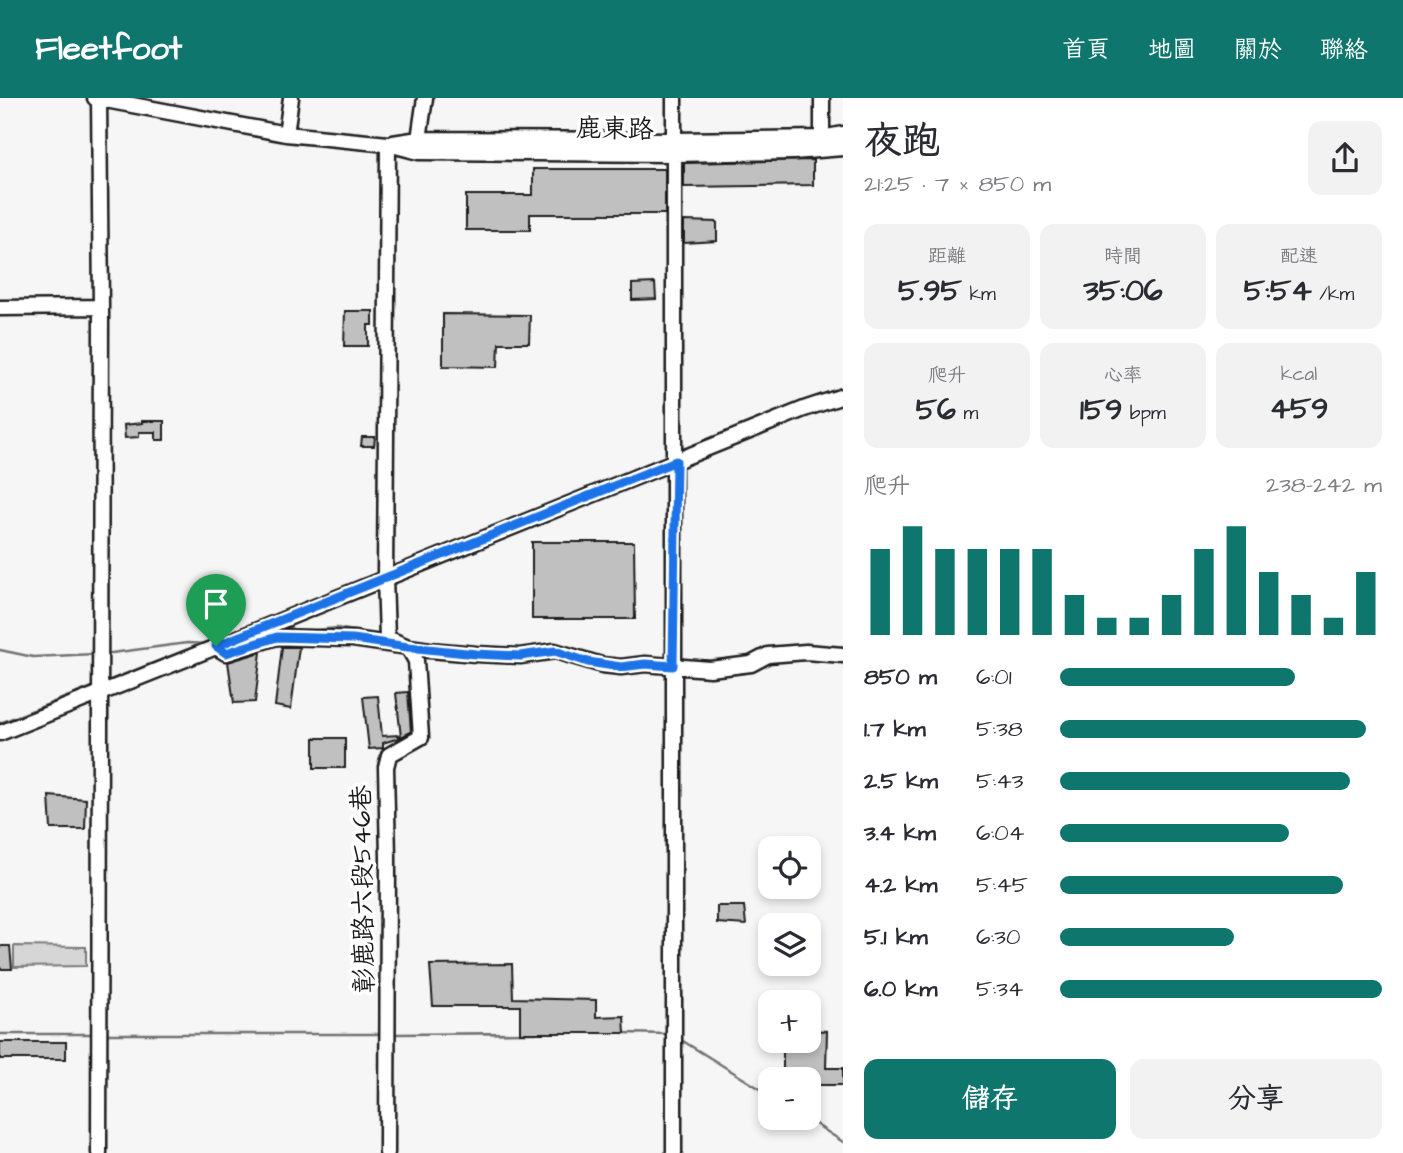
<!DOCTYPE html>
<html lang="zh-TW">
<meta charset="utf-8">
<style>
body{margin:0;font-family:"Architects Daughter","LXGW WenKai TC",sans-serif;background:#f2f2f3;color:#2b2b33;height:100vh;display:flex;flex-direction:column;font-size:26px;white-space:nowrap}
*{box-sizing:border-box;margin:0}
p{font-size:23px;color:#7c7c81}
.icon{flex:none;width:38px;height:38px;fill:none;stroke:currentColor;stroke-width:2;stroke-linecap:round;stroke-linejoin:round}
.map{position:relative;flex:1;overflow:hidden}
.side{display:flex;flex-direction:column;background:#fff;width:560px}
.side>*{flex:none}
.fabs{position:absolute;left:758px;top:738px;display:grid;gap:14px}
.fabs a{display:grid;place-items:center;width:63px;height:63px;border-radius:14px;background:#fff;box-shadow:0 4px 10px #0003;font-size:35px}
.pin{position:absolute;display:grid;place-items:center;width:60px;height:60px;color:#fff;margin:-72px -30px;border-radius:50% 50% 50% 0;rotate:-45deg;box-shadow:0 0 7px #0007}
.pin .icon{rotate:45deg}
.round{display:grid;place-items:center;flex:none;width:74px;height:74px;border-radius:14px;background:#f2f2f3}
.headline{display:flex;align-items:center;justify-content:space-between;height:119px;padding:0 21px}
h1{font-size:38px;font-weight:700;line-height:52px}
.metrics{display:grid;grid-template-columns:repeat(3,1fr);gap:10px;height:119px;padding:7px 21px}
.metrics div{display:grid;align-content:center;border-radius:14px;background:#f2f2f3;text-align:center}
.metrics b{font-size:30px;font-weight:700}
.metrics small{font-size:19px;font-weight:400}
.metrics p{font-size:19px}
.chart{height:196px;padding:14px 21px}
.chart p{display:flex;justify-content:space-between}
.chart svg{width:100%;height:126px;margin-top:7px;stroke:#0f766e;stroke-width:6}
.button{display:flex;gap:14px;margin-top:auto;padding:14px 21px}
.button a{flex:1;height:80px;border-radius:14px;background:#0f766e;color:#fff;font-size:28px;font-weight:700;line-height:80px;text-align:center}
.button a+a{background:#f2f2f3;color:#2b2b33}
ul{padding:0 21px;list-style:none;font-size:23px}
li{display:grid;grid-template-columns:112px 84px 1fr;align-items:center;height:52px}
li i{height:18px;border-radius:9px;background:#0f766e}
header{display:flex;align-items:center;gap:42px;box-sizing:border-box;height:98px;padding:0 35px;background:#0f766e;color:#fff}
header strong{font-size:33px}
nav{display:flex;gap:38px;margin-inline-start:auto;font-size:24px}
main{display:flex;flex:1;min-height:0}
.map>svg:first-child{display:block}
.green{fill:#d6d6d6;stroke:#797979;stroke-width:2}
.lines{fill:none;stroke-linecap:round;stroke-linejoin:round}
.stream{stroke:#727272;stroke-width:2.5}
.building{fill:#c0c0c0;stroke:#1c1c1c;stroke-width:2}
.minor-casing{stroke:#1c1c1c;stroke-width:19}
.minor{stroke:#fff;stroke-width:14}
.route-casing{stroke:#fff;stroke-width:14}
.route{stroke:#1a73e8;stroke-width:9}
.labels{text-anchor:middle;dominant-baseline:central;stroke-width:7;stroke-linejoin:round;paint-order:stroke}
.street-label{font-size:26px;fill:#1c1c1c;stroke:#fff}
</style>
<header>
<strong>Fleetfoot</strong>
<nav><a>首頁</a><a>地圖</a><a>關於</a><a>聯絡</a></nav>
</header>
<main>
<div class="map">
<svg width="843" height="1055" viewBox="0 0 843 1055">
<rect width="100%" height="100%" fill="#f6f6f6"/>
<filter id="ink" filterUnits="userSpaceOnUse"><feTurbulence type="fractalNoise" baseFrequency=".0143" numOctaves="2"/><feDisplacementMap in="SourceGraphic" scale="14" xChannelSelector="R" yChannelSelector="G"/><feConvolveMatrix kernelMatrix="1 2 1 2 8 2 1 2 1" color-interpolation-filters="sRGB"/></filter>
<g filter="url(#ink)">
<path class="green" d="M14,848l72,1v19l-72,1z"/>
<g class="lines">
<path class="stream" d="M284,528l14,5
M308,533l29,-3 33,6
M797,548l10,-2 11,2
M0,552l33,7 61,-3
M104,556l83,-11 22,1
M105,584l263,-104
M0,625l95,-37
M623,935l45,1
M0,936h95
M105,936h277
M392,936l144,-1
M678,940l92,57
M806,1020l37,24"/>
</g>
<path class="building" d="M813,62v25l-129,2v-24z
M533,71h132v45h-135v16h-64v-35h67z
M684,123l33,1v19l-33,2z
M655,185l1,16 -24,1v-16z
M345,213h28v14h-5v21h-24z
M443,216l87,1 -1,28h-30l-1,24 -55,-1z
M142,323h22v19h-8v-8h-17v5l-14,1 -1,-13 18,-2z
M362,339h13l-1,9h-13z
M532,444h102l1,77h-103z
M282,549h17l-8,62 -16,-3z
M261,554l-6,50 -21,1 -6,-41z
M408,594l3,40 -10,5 -5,-44z
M378,598l4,40 17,-1v3l-16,5v5l-14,1 -6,-52z
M314,640h31v30h-31z
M49,698l37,3 -1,30h-34z
M717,808h27l2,19 -29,-2z
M0,848h10l2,23h-12z
M512,866l1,34 83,2v17l28,-1 1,17h-105v-27h-87l-3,-41z
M808,932l19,1 -1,37h17v17h-35v-5h-25v-39h25z
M0,944h66v17h-66z"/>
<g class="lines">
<g class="minor-casing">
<path id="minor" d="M95,0l191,36 102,10 31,8 255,2 119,-2 50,-4
M99,0l2,209 -2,846
M674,0c1,352 -1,703 0,1055
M822,0v40
M286,36l5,-36
M419,41l6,-41
M393,45l26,-4 255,1 148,-2 21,-4
M0,210l101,-1
M216,549l588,-238 39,-13
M0,635l216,-86 10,6 51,-16 76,2 77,11 46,4 44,2 35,-5 47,14 19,2 24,-3 65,5 41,-5 17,-9 38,-3 37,3
M387,1055l1,-296 -2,-90 3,-12 32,-18 -5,-76 -8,-14 -21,-9 -2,-60 3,-434"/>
</g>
<use href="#minor" class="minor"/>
</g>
</g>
<g class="lines" filter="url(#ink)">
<g class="route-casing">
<path id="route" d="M676,363l-3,205 -28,-2 -24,3 -33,-5 -33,-11 -35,5 -44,-2 -68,-7 -55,-8 -76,-2 -51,16 -10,-7z"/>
</g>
<use href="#route" class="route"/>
</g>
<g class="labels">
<g class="street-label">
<text transform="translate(615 31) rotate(1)">鹿東路</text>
<text transform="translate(363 791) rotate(-91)">彰鹿路六段546巷</text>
</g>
</g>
</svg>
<div class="fabs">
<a><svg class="icon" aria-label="locate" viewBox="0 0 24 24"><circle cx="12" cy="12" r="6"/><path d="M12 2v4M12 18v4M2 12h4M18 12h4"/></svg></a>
<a><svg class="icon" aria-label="layers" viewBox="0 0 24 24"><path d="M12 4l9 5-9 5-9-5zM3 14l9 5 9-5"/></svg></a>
<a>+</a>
<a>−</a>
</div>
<div class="pin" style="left:216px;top:548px;background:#1e9e55"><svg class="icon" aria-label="arrive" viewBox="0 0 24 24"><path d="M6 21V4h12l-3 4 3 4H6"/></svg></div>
</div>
<section class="side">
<div class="headline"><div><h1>夜跑</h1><p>21:25 · 7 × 850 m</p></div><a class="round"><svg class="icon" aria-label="share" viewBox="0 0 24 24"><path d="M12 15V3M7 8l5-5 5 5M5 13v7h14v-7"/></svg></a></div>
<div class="metrics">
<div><p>距離</p><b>5.95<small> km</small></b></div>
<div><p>時間</p><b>35:06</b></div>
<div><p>配速</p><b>5:54<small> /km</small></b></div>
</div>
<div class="metrics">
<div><p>爬升</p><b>56<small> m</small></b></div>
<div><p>心率</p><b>159<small> bpm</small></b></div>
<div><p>kcal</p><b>459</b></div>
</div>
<div class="chart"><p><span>爬升</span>238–242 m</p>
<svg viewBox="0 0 160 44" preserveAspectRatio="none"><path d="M5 44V14M15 44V6M25 44V14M35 44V14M45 44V14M55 44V14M65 44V30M75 44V38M85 44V38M95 44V30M105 44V14M115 44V6M125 44V22M135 44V30M145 44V38M155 44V22"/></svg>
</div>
<ul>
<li><b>850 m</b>6:01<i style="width:73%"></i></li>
<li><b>1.7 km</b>5:38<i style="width:95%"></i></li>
<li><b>2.5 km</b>5:43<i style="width:90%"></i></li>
<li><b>3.4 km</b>6:04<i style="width:71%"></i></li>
<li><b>4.2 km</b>5:45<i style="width:88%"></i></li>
<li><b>5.1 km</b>6:30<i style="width:54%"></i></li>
<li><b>6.0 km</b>5:34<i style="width:100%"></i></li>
</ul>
<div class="button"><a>儲存</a><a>分享</a></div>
</section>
</main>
